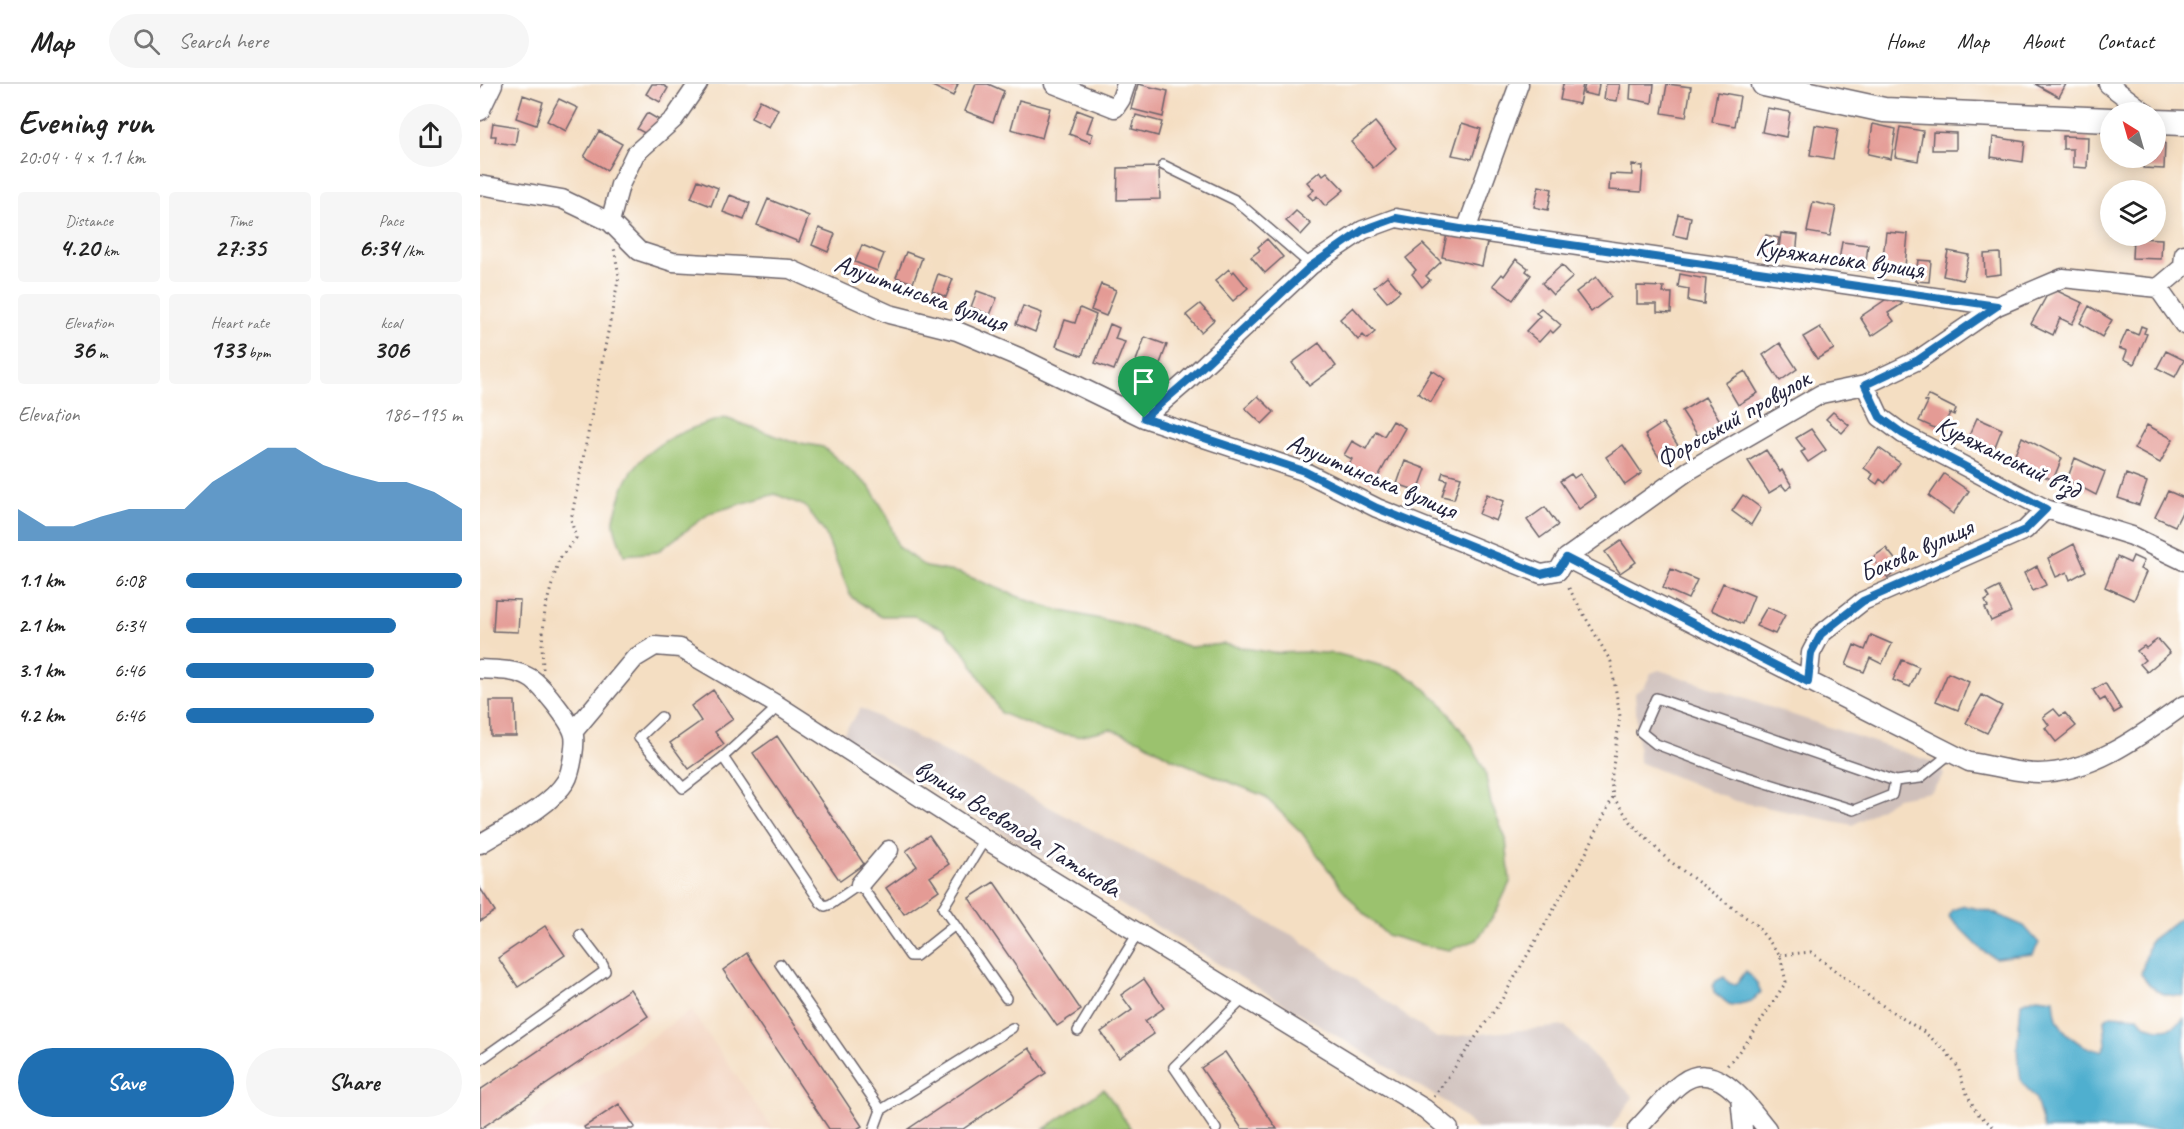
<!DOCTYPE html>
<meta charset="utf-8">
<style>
body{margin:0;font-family:Caveat,sans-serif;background:#f6f6f6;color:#222;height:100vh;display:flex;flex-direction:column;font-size:22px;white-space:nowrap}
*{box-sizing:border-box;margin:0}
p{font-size:20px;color:#767676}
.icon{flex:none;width:33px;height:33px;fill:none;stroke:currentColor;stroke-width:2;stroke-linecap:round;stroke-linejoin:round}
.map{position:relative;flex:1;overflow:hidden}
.drawer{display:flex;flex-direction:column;background:#fff;width:480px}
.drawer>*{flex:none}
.needle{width:39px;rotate:323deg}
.fabs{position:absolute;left:1620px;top:18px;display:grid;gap:12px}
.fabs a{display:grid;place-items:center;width:66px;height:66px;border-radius:50%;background:#fff;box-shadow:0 3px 15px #0003;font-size:30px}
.pin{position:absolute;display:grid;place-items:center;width:51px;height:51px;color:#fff;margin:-62px -26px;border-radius:50% 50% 50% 0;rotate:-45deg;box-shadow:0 0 6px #0007}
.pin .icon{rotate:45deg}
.round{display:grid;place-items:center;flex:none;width:63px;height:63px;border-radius:32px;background:#f6f6f6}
.head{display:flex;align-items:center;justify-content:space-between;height:102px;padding:0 18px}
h1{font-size:33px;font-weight:700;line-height:45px}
.metrics{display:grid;grid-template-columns:repeat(3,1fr);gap:9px;height:102px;padding:6px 18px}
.metrics div{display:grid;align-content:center;border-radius:6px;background:#f6f6f6;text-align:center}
.metrics b{font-size:26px;font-weight:700}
.metrics small{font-size:16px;font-weight:400}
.metrics p{font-size:16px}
.chart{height:168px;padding:12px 18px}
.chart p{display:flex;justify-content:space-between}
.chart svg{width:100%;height:108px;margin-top:6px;fill:#1f6fb2;opacity:.7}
.cta{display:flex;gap:12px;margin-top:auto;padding:12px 18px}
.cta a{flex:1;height:69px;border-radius:36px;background:#1f6fb2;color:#fff;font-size:24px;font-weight:700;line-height:69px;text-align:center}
.cta a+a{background:#f6f6f6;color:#222}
ul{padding:0 18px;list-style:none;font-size:20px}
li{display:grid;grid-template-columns:96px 72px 1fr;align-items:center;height:45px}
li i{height:15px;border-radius:8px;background:#1f6fb2}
header{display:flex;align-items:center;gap:36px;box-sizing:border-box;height:84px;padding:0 30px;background:#fff;border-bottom:2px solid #e0e0e0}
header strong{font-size:28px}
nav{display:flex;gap:33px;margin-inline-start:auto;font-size:21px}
.search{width:420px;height:54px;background:#f6f6f6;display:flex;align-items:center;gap:15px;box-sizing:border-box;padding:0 21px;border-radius:33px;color:#767676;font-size:22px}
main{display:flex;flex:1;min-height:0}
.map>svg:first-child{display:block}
.built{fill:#f3d4bf}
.industrial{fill:#cfc0bb}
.green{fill:#9bc26e;stroke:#5e7254;stroke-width:1.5}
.water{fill:#50afcf;stroke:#396885;stroke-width:1.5}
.building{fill:#e49b95}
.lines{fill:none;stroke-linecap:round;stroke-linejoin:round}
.lane-casing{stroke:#6c646a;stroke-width:12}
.street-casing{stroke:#6c646a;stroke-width:21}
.secondary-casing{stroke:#6c646a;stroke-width:27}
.path{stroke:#6c646a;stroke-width:3;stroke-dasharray:1.5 4.5;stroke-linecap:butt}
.lane{stroke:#fff;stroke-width:9}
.street{stroke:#fff;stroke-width:18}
.secondary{stroke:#fff;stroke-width:24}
.route-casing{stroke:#fff;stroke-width:12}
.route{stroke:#1f6fb2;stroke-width:8}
.labels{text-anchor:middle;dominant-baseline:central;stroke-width:6;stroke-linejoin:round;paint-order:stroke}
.street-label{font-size:26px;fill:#22223b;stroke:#fff}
</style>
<header>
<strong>Map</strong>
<div class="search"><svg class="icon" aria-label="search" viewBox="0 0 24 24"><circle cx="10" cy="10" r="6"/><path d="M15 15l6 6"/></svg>Search here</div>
<nav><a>Home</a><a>Map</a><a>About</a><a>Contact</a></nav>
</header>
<main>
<section class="drawer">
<div class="head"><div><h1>Evening run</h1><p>20:04 · 4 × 1.1 km</p></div><a class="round"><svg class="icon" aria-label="share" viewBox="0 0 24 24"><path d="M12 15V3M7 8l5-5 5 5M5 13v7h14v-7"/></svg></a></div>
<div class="metrics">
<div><p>Distance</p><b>4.20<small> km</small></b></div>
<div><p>Time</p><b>27:35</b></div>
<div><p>Pace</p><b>6:34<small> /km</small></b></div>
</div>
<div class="metrics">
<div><p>Elevation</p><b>36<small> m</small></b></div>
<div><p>Heart rate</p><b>133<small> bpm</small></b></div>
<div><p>kcal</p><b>306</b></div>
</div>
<div class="chart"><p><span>Elevation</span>186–195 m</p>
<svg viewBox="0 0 160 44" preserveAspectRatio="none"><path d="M0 44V31L10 38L20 38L30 34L40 31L50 31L60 31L70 20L80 13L90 6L100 6L110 13L120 17L130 20L140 20L150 24L160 31V44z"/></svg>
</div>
<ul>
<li><b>1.1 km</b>6:08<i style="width:100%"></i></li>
<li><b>2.1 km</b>6:34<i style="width:76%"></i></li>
<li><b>3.1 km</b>6:46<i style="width:68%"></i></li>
<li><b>4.2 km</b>6:46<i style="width:68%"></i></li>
</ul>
<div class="cta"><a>Save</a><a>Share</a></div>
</section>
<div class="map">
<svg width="1704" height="1045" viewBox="0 0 1704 1045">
<rect width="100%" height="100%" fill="#fff"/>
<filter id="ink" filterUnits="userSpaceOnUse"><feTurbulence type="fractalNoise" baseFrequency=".0167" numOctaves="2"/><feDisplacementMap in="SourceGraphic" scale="12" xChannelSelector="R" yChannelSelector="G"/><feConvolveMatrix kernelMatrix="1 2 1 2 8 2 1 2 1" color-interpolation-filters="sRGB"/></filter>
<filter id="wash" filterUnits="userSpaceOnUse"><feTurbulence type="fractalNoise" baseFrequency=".008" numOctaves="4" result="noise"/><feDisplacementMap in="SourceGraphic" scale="24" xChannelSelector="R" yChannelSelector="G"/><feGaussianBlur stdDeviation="1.35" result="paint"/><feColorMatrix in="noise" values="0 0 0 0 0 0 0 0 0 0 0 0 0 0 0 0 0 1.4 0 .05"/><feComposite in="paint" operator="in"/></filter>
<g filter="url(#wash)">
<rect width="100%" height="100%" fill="#f4dec2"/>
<path class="built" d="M211,926l82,119h-236l-6,-8z"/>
<path class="industrial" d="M1179,586l277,93 5,4 3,8 -13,17 -34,6 -44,27 -118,-24 -96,-39 -4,-69 10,-7 6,-13z
M381,624l433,228 143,102 128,-12 68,71 -23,32h-133l-30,-26 -605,-368z"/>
<path class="green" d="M245,334l65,23 33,6 46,39 18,29 11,32 28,20 34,6 64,26 33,11 67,14 66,23 33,-3 50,9 35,-1 30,2 60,16 18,11 25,22 29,39 15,29 6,33 15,35 4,43 -14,30 -19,28 -28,10 -30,-6 -32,-9 -25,-23 -22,-26 -38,-53 -38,-37 -93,-38 -29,-17 -32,-12 -33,7 -33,-5 -43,-18 -35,-59 -22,-25 -30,-13h-34l-29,-19 -26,-64 -20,-27 -30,-12 -65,19 -53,39 -33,3c-3,-9 -9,-21 -10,-31 -1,-6 3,-16 5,-22 12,-52 59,-72 106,-84z
M624,1005l27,40h-87z"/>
<path class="water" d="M1484,822l25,5 35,15 15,17 -6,11 -38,4 -12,-7 -34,-34 3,-7z
M1700,834h4v78c-23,0 -30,-4 -43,-22l9,-33z
M1266,887l11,12 4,9 -9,9 -21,5 -17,-14 -1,-6 3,-5 8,-4 5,6 7,2z
M1557,913l17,2c1,8 1,18 5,24 9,15 26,26 43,28l4,-7 -2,-24 7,-5 27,2c6,10 23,15 34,10 4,-1 8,-6 12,-9v111h-140l-8,-30 -15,-18 -4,-32 4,-46z"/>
<g id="blocks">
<path class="building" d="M172,0h9l7,4 -8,14 -14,-8z
M453,0h25l-5,12 -21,-10z
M496,0h12l16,7 -11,31 -28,-11z
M658,0l30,7 -5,26 -32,-8z
M1083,0h20l-4,20 -19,-4z
M1105,0h14l-2,12 -14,-3z
M1126,0h14l-3,17 -13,-2z
M1151,0h23l-2,19 -22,-4z
M1187,0l24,3 -5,30 -24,-4z
M1555,0h31l-7,13z
M1237,8l23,4 -5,30 -23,-4z
M43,11l20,7 -7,23 -20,-7z
M79,15l19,9 -12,23 -19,-10z
M280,16l18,9 -9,18 -18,-9z
M539,16l31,8 -8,30 -31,-9z
M1287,24l23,4 -4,25 -24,-5z
M597,26l16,6 -6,16 6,2 -3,8 -21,-8z
M167,29l14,8 -9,16 -15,-8z
M656,31l26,7 -4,14 -26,-7z
M895,38l21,26 -23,20 -22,-26z
M13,39l25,4 -3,18 -20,-3 1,-6h-5z
M982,39l19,6 -9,30 -20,-4z
M1393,40l23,5 -5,30 -23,-5z
M1335,41l23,4 -5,30 -23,-4z
M1420,43l23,4 -5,30 -23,-4z
M119,47l23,13 -15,26 -23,-13z
M1453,48l23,1v17h-24z
M1583,52l25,1 -1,31 -14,-1v-18h-10z
M1513,53l32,5 -2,20 -32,-5z
M1676,59h9l-1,26 -21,-1 1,-10h12z
M1152,81l11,1 -2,26 -32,-2 1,-16 22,1z
M679,83l1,32 -43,1 1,-32z
M840,87l3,4 4,-3 17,18 -19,16 -8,-10 -4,4 -5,-5 6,-5 -7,-8z
M218,96l20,8 -7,18 -20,-8z
M1059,102l13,3 -4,21 -14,-3z
M250,111l20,8 -6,17 -21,-8z
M288,115l41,17 -10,26 -42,-17z
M1333,118l23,5 -6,29 -23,-4z
M816,127l15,13 -10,11 -15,-14z
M1198,130l13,3 -4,21 -14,-3z
M339,144l16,6 -7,18 -16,-7z
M1406,148l22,2 -3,33 -23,-2z
M1301,149l17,2 -2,22 -18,-2z
M967,150l40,9 -5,23 -40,-9z
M1286,151l13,3 -4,21 -13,-3z
M1653,154l29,1 -1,20 -29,-1z
M787,155l16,18 -18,16 -14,-16 9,-7 -2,-3z
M1362,158l26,3 -3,26 -27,-4z
M943,160l18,18 -15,14 4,4 -8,7 -10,-13 4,-4 -10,-12z
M382,161l22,9 -7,17 -22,-9z
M1468,167l21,4 -6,25 -20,-4z
M426,168l16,6 -9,25 -17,-6z
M1520,169l1,21 -16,2 -1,-22z
M1036,175l12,9 -2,3 5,4 -18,25 -20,-15 9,-11 2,2z
M1438,176l13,1 -2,21 -14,-1z
M1082,181l11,12 -20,18 -11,-12z
M749,185l3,4 2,-2 14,17 -15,13 -18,-20z
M458,190l15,5 -7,18 -14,-6z
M1200,190l26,5 -2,25 -16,-3 1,-12 -11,-2z
M907,192l13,15 -13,11 -13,-15z
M1116,193l15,20 -20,15 -15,-20z
M621,200l15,6 -10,26 -15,-6z
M1157,202l27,1 -1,6h9l-1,20 -14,-1v-8h-20z
M1571,204l32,15 -11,21 -12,-6 -7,17 -22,-11z
M497,207l20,7 -7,17 -19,-8z
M1411,212l3,6 4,-3 4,5 -14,9 6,8 -22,15 -12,-19z
M720,220l14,16 -13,12 -15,-17z
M543,222l19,7 -7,19 -19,-8z
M1609,222l23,14 -10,17 -22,-14z
M873,223l22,25 -8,7 -4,-4 -5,5 -18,-21z
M600,224l16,7 -14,41 -26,-10 9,-26 10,3z
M1061,224l20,17 -8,8 -3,-3 -11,12 -13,-11 14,-15 -4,-3z
M630,240l9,4 -4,11 10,3 -11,28 -19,-7z
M1661,242l5,2 -2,5 3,1 -13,30 -10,-5 3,-8 -8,-3 8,-18 11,5z
M1340,243l14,22 -17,10 -14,-22z
M665,253l22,8 -14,37 -22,-8z
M839,259l17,23 -27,20 -17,-23z
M1300,259l17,26 -17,12 -17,-26z
M1686,267l18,9 -9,17 -18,-9z
M952,286l13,9 -14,23 -13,-9z
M1265,287l13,22 -20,12 -13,-22z
M1448,311l28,14 -2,6 -4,-2 -9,18 -22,-10 9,-19 -3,-1z
M778,312l16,16 -12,12 -17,-16z
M1225,313l16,25 -23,14 -16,-25z
M1353,328l16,13 -7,8 -16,-14z
M1497,334l25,11 -8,20 -26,-11z
M913,337l12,7 -31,56 -28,-14 6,-11 -8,-4 8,-14 14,8 10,-18 8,5z
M1183,339l16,24 -19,12 -15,-24z
M1667,341l26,14 -13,24 -26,-14z
M1331,345l15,21 -18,12 -7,-10 4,-2 -9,-12z
M1542,353l40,21 -9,22 -41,-18z
M1143,361l19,28 -17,12 -19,-28z
M1399,364l21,15 -15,20 -5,-4 -3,5 -7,-5 3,-5 -9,-6z
M1286,366l14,22 2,-2 10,16 -6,4 -4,-5 -13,8 -21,-32z
M1595,374l30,14 -9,23 -29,-15z
M925,377l21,8 -8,22 -21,-7z
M963,388l18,5 -7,22 -12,-3 5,-16 -6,-2z
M1091,390l3,4 6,-4 16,23 -17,12 -19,-28z
M1464,390l25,17 -16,23 -24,-18z
M1646,390l21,8 -8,23 -21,-7z
M1688,407l16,7v10l-9,18 -20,-9z
M1007,410l17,7 -8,20 -17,-7z
M1263,411l18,13 -10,17 -19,-14z
M1065,423l13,18 -18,13 -13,-18z
M1141,457l15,21 -16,11 -15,-21z
M1594,460l12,27 -16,9 -3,-8 -11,5 -8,-19z
M1406,464l15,19 -13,11 -16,-20z
M1653,472l11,5 -4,8 6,3 -12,28 -29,-13 12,-30 13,6z
M1557,482l9,19 -13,6 -9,-18z
M1191,485l26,11 -9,19 -25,-11z
M1243,499l31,13 -11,28 -32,-14z
M1519,503l12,25 -20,9 -6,-13 3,-1 -3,-6 5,-3 -3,-5z
M15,515l25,1 -2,32 -25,-1z
M1287,523l18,8 -10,19 -19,-8z
M1391,551l21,9 -10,20 -12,-6 -6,14 -18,-7 8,-20 11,5z
M1678,555l12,14 -23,19 -7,-8 5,-4 -8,-9 7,-5 2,2z
M1422,576l17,7 -9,20 -17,-7z
M1468,589l21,9 -11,28 -22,-9z
M1625,599l16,26 -7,4 -9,-15 -5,3 -7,-11z
M233,606l20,29 -18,13 9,12 -35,25 -19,-26 31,-22 -10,-15z
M1502,611l20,11 -15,27 -21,-10z
M10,617h25l1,35h-25z
M1574,625l6,7 5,-3 11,13 -20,16 -11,-14 4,-3 -6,-8z
M297,652l87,128 -24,17 -87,-128z
M449,751l20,29 -19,13 9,13 -35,24 -18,-26 31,-22 -11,-15z
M514,798l87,128 -24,16 -88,-128z
M0,804l15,23 -15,10z
M65,842l20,29 -47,32 -20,-29z
M267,869l115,173 -5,3h-28l-106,-159z
M664,895l20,29 -19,13 9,13 -35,24 -18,-26 31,-22 -11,-15z
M150,905l18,27 -168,113v-39z
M549,964l17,25 -83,56h-55z
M745,968l52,77h-35l-41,-61z
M139,1020l16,23 -3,2h-47l-1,-2z"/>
</g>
</g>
<g filter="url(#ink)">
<use href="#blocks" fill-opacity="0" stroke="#6c646a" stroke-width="1.5"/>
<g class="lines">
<g class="lane-casing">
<path id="lane" d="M683,81l72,35 76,65
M299,622l-56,51 98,146 4,3 6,-2 29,-20 50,72h6l39,-31
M181,633l-22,21 44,50 40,-31
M1415,697l-3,14 -38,15 -123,-38 -75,-28 -15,-12 15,-34 239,83 25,-3 31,-25
M505,755l-42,69 63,90
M300,880l101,146 -7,19
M598,947l60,-98
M0,976l125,-89 -2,-6 -23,-30
M401,1026l131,-82
M736,1045l-42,-62 70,-69"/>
</g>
<g class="street-casing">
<path id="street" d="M574,0l61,24 6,-9 5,-15
M1628,0l37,28
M0,27l13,-27
M0,101l82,14 48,23 29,29 34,11 117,7 99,45 68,17 64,27 123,60 159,53 74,37 164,66 17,-3 8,-13 403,204c22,3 48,11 69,11 54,0 104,-38 146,-68
M130,138l10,-37 15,-31 39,-35 24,-35
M986,146l531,76 66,-28 95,10 26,37
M1678,204l25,-21 1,-13
M1385,301l15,32 23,17 143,75 86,27 52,25
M664,334l43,-37 124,-116 52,-35 33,-12 70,12 53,-146
M1086,474l122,-87 133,-77 44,-9 53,-25 79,-54
M0,585c16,1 35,0 50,9 11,6 39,42 43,54 4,9 -2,41 -7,49 -17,27 -59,46 -86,63
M1328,598l3,-29 10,-19 42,-33 162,-71 21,-21
M93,648l62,-74 20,-12 25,2 99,58 206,133 440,270 24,20
M380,800l29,-34
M1260,1013l3,32
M1157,1045c12,-12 33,-39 46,-47 34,-24 65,24 84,47"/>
</g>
<g class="secondary-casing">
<path id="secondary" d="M1284,0l120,26 226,10
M1676,38l28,1"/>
</g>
<path class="path" d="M63,585l-1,-24 3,-36 14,-50 17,-21 -5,-18 48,-244 -5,-28
M1133,713l20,28 34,34 89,66 24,30 6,27 -36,56 -24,29
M1300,871l31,-3 63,48 50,32 20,17 14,18 7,23 12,23 19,16
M954,1013l67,-96 84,-146 28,-58 -2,-16 9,-65 -9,-54 -44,-77"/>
<use href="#lane" class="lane"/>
<use href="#street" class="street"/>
<use href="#secondary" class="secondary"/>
</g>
</g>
<g class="lines" filter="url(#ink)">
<g class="route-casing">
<path id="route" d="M916,134l70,12 531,76 -79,54 -53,25 15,32 23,17 143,75 -21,21 -162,71 -42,33 -10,19 -3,29 -242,-124 -8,12 -17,4 -164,-66 -73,-37 -160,-53 43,-37 124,-115 52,-36z"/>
</g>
<use href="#route" class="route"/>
</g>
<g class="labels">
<g class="street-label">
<text transform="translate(1360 174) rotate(8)">Куряжанська вулиця</text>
<text transform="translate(441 209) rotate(20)">Алуштинська вулиця</text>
<text transform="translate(1253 335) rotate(-30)">Фороський провулок</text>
<text transform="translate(1528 373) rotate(26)">Куряжанський в’їзд</text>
<text transform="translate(892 392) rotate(23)">Алуштинська вулиця</text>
<text transform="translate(1436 466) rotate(-24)">Бокова вулиця</text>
<text transform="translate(538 744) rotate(32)">вулиця Всеволода Татькова</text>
</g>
</g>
</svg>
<div class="fabs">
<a><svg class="needle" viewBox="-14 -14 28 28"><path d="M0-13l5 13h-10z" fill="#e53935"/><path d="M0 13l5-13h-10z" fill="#767676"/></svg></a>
<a><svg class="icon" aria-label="layers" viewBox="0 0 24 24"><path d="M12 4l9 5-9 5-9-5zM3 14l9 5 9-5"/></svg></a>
</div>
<div class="pin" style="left:664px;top:334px;background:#1e9e55"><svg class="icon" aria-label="arrive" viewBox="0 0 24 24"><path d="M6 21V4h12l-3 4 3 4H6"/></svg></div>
</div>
</main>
